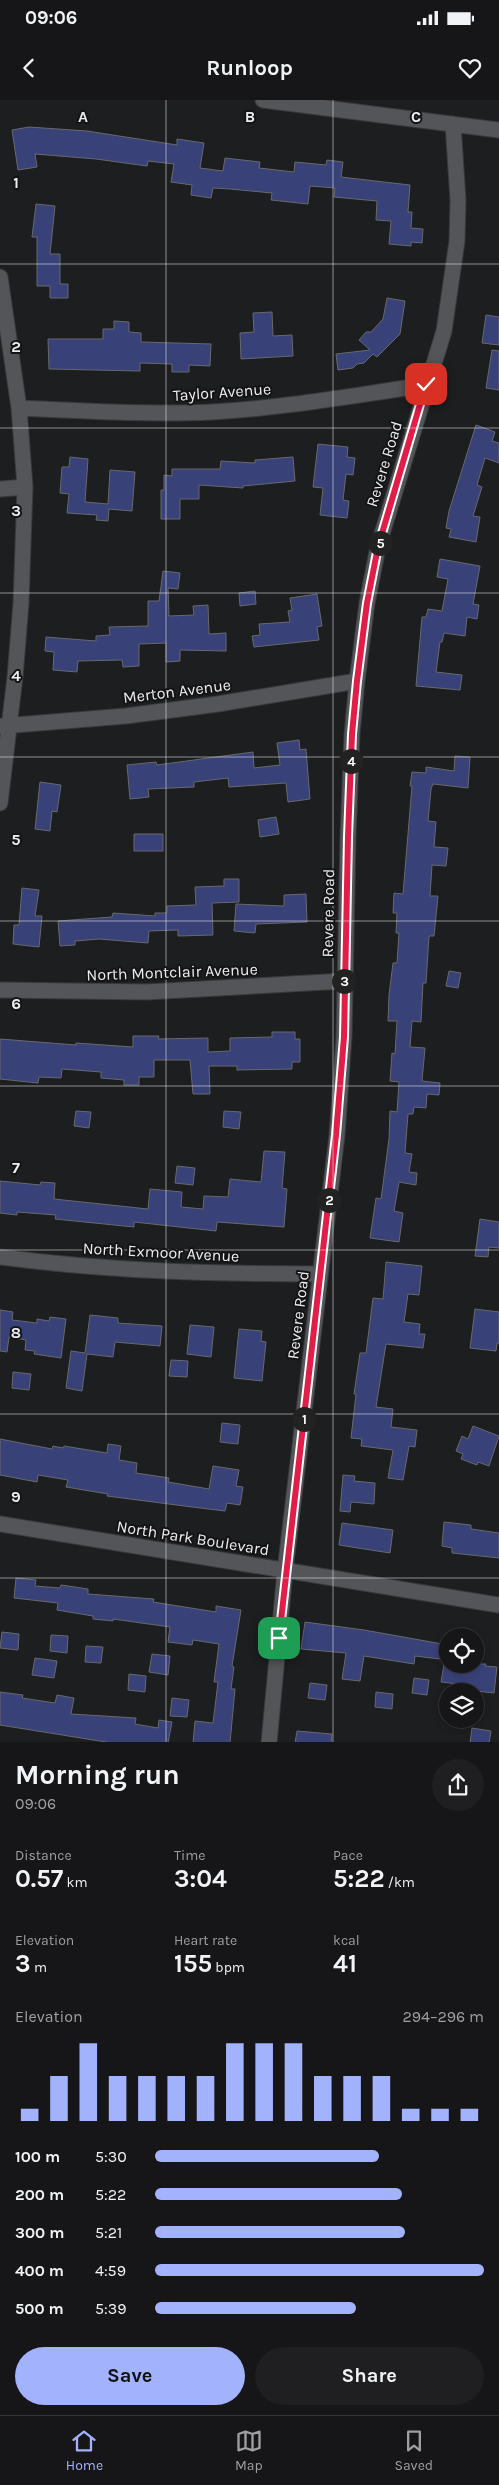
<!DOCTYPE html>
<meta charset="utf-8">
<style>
body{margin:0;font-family:Karla,sans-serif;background:#1f1f21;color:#f1f3f6;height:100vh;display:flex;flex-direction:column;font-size:19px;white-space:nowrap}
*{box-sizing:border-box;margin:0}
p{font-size:16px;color:#9e9fa2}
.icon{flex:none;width:28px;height:28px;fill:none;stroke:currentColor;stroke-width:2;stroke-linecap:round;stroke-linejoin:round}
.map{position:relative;height:1642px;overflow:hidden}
.drawer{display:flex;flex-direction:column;background:#161618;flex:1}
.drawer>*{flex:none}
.fabs{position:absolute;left:439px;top:1528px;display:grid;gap:10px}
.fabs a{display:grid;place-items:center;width:45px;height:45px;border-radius:50%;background:#161618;box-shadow:0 2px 8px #0003,0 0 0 1px #353537;font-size:25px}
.pin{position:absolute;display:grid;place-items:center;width:42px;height:42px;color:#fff;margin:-21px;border-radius:10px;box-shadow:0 2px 8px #0006}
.km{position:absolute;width:25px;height:25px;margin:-12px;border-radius:50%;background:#222;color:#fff;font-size:14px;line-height:25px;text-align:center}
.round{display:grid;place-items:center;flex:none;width:52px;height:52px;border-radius:26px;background:#1f1f21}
.headline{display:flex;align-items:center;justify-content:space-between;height:85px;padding:0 15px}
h1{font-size:28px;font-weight:700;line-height:38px}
.metrics{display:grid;grid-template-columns:repeat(3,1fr);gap:8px;height:85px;padding:5px 15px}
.metrics div{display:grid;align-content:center}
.metrics b{font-size:25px;font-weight:700}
.metrics small{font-size:14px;font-weight:400}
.metrics p{font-size:14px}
.chart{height:140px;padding:10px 15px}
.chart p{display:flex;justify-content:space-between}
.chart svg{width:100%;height:90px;margin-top:5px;stroke:#a3b2fd;stroke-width:6}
.action{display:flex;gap:10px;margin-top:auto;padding:10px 15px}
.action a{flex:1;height:58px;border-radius:30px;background:#a3b2fd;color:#111;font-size:20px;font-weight:700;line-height:58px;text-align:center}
.action a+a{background:#1f1f21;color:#f1f3f6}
ul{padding:0 15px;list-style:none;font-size:16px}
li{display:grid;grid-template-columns:80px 60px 1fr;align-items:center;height:38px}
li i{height:12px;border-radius:6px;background:#a3b2fd}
.status{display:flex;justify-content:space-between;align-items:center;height:35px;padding:0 25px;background:#161618;direction:ltr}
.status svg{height:14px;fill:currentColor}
header{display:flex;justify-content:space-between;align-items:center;height:65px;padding:0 15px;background:#161618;font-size:22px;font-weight:700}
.menu{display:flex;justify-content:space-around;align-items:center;height:70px;border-top:1px solid #353537;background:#161618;font-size:14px;color:#9e9fa2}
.menu a{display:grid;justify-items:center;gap:2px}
.menu .on{color:#a3b2fd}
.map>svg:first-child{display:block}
.building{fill:#394179;stroke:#68696c}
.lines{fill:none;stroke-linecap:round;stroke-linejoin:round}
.minor-casing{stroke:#393a3c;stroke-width:17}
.minor{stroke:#545558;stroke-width:15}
.route-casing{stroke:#fff;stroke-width:10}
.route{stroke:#e11d48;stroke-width:6}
.grid{fill:none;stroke:#ecedef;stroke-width:1;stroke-opacity:0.55}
.labels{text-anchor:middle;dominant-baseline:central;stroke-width:4;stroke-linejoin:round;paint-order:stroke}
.street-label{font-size:16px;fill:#ecedef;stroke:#141417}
.grid-label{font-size:16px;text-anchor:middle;font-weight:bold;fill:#ecedef;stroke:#141417;stroke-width:4;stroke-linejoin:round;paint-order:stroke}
</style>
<div class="status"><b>09:06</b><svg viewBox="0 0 49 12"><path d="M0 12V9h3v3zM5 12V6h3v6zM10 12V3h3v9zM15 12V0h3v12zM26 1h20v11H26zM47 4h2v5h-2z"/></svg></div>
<header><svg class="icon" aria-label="back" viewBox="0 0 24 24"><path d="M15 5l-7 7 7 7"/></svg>Runloop<svg class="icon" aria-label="heart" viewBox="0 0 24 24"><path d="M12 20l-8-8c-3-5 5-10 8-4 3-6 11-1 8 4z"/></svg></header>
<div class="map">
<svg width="499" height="1643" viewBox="0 0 499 1643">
<rect width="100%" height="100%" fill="#1d1e20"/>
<path class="building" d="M29,27l58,4 90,14v-6l27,4 -4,25 23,3 2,-13 35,4 -1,6 35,4 1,-10 31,3 1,-5 16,2 -2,15 69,8 -2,27h4l-1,16 12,1 -1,14 -11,-1v4l-22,-2 2,-23 -15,-1 1,-19 -43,-4 1,-9 -25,-2 -2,18 -37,-4 1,-7 -42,-4 -17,-1 -2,10 -20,-3 1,-10 -21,-3 3,-18 -26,-3 -1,5 -51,-7 -61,-5 2,13 -19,3 -6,-40z
M36,104l19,2 -5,48h10v30h8v14h-18v-12h-13v-49h-5z
M387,198l18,3 -5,33 -23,23 -4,-3 -9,9 -7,1 -4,4 -15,2 -2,-16 34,-4 -11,-10 7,-8h5l12,-13z
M272,212l1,24 19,-1 1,21 -52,3 -1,-26 14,-1 -1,-19z
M486,215l13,2v28l-17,-2z
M114,221l15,1v10l12,1v9l70,2 -1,22 -21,-1v7h-17v-8l-32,-1v8l-91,-2 -1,-30h55v-10h11z
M492,250l7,1v39l-13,-2z
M476,325l19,7 -3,9 7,2v20l-14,-5 -8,27 5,2 -9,29 7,1 -4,25 -27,-5 2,-8 -5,-1 3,-17z
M318,344l30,3 -1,10 8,1 -2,17 -7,-1 -3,26 6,1 -2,17 -27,-3 3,-27 -10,-1z
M70,357l18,2 -3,43 23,2 2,-34 25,2 -3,39 -23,-2 -1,12 -12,-1 1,-5 -30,-2 2,-19 -9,-1 2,-26h7z
M293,357l2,24 -52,5v2l-44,-3v14h-19v20h-19v-29h3v-15l8,1v-7h48l1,-8 34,2v-3z
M440,459l40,7 -7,38 6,1 -2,14 -10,-2 -2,19 -21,-3 -2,9h-2l-4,30 26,3 -2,15 -44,-4 6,-69h4l2,-8 14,2 6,-32 -11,-2z
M163,471l17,2 -2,16 -10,-1 1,28 25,-1 -1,-9 15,-1 1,29 17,-1v18l-46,-1v11l-14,1v-19l-27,1v22l-16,1 -1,-7 -44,1 -1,11 -24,-2 1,-18 -9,-1 1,-14 50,4v-5l14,-1 -1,-8 39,-1v-25h11z
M255,491l1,13 -16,2 -1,-13z
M317,494l5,32 -5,1 2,13 -65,7 -2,-11 8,-1 -1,-11 31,-2 -2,-11 4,-1 -2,-12z
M299,640l1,10 6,-1 4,50 -22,3 -2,-19 -57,4 -1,-9 -34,4v5l-46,2 1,8 -19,2 -3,-34 29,-3 1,3 96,-13 1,16 26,-3 -3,-22z
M455,656l15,1 -2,31 -35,-4 -2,5 -3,32 8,1 -2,25 14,1 -2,18 -14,-1 -2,31h8l-4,40h-5l-3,47h-3l-2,39 -9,-1 -2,26 15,1 -3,33 18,2 -1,12 -12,-1 -1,14 -12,-1 -1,7h-5l-3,39 7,1 -3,18 8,1 -1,12 -17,-3 -5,29 9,2 -4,29 -29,-4 6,-40 5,1 8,-60 1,-28 7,1 2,-30 -9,-1 2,-28 3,1 2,-33h-9l1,-26 4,-32h4l2,-30h-3l1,-20h-4l1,-20 9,1 9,-108h-2l2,-14 14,1v-6l28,4z
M40,682l21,3 -4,27 -5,-1 -2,20 -15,-2z
M276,717l3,17 -19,3 -2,-17z
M134,734h29v17h-29z
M224,779h15v23l-27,1 1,32 -35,1v-6l-29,1 -1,12 -49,-4 -24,2v4l-15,1 -2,-25 54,-4 1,-4 42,3v-3h12v-7l29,-1 -1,-18 29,-1z
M22,788l17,2 -4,26h7l-3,31 -26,-3 1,-19h5z
M306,794l1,28 -51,2 -1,9 -21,-2 2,-27 48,2v-11z
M449,871l12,2 -3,15 -12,-2z
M272,932h23v7h5v23h-8v7l-55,1v-4h-28l1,28h-17l-3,-34h-36v17h-15v8h-15v-5l-23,-2v-6l-39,-3 -1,9 -22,-1 -1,6 -38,-4v-40l76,6v-2l57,4v-11h26l-1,3 50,-1v14l22,-1v-13l42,-1z
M76,1011l15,1 -2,16 -15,-2z
M224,1011l17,1 -2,17 -16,-2z
M264,1051l21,1 -3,36 5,1 -3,38 -67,-5 -1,9 -82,-9v5l-79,-8 1,-4 -39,-3v3l-17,-2v-32l40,4 1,-3 14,1 -1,16 94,10 2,-20 32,3 -1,15 22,2 1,-13 24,1 2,-18 31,3z
M177,1066l18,2 -2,17 -18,-2z
M480,1119l19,3v26l-10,-1 -1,10 -13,-1z
M386,1162l36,4 -3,29 -11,-1 -4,28 16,2 -1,10h6l-2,14 -37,-4 -10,63 17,2 -2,18 26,3 -2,17 -6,-1 -6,34 -15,-2 5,-28 -32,-4 1,-7 -11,-1 5,-44h-2l6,-41h6l7,-55 10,1z
M475,1209l24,3v31h-2l-1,8 -26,-3z
M0,1210l13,2 -1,8 25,3v-4l12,2 1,-4 16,2 -5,39 -27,-4 1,-3 -10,-1 1,-10 -17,-3 -2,15 -7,-1z
M90,1215l28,3v5l44,3 -2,20 -45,-4 -2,15 -26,-3 -5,37 -16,-3 5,-37 14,2z
M190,1225l24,2 -3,30 -24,-3z
M239,1229l23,2 -1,10 5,1 -4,39 -28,-3z
M171,1260l17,1 -1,16 -18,-1z
M13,1272l18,2 -2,16 -17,-2z
M222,1323l18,2 -2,19 -18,-2z
M473,1326l26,10 -10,30 -11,-4 -1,3 -16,-6 2,-5 -7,-3 6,-15 6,3z
M0,1339l52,10 1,-3 10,2 1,-2 43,7 1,-9 13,2 -2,14 18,3 -1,10 33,5 -1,4 41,7 4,-23 26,4 -3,16 7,1 -3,18 -13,-2 -2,8 -33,-4 -85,-11 1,-2 -42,-7 2,-7 -30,-5 -1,7 -37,-7z
M343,1375l12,1 -1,5 21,2 -1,21 -23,-2 -1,10 -10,-1z
M444,1422l27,3v4l28,4v25l-47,-5v-5l-10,-2z
M342,1423l51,7 -3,23 -51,-8z
M16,1478l20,2 -1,6 25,2 1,-3 27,4v5l66,5 -1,3 63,10v-6l25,4 -9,56 2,1 -3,22h4l-5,54h-37l2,-22 18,2 5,-41h-4l5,-38 -26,-4 -1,5 -24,-3 2,-15 -57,-8v2l-20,-2v-3l-36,-6 1,-7 -44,-5z
M305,1522l59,8 84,15v15l-33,-4 -1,8 -50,-8 -4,25 -18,-2 4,-26 -45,-4z
M2,1532l17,2 -1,16 -18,-2z
M51,1535l17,1 -1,17 -17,-2z
M86,1546l17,1 -2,16 -16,-1z
M152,1554l18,2 -2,19 -19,-3z
M35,1558l22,3 -3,17 -22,-3z
M444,1564h42l-1,2 12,1 -3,26 -27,-3v-5l-26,-3z
M129,1574l17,2 -1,16 -17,-2z
M414,1578l15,2 -2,15 -15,-2z
M310,1583l17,2 -2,15 -17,-2z
M0,1592l23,3 -1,3 33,5 2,-8 17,3 -3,16 65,4 -1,6 23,4 1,-8 13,2 -4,21h-56l-112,-18z
M376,1592l17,2 -1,15 -17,-2z
M172,1598l17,2 -2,17 -17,-1z
M472,1628l19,3 -2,12h-19z
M297,1631l35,3 -1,9h-36z"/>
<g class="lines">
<g class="minor-casing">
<path id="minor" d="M263,0l236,30
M0,177l19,131 6,79 -4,116 -6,74 -15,126
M19,308c64,3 129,7 193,4 72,-4 143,-17 215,-27
M0,389l25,-2
M2,626l124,-10 92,-12 139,-23
M0,890l147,2 197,-11
M0,1157c106,14 213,17 320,17
M0,1424l499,81
M269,1643l16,-172 52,-436 7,-98 4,-200 4,-103 5,-53 10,-78 11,-56 66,-216 13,-90 1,-41 -5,-76"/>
</g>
<use href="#minor" class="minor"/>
</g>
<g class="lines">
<g class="route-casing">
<path id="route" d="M279,1538l57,-503 8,-98 4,-200 4,-103 5,-53 10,-78 11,-56 48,-163"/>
</g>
<use href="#route" class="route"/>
</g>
<path class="grid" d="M166,0v1643M333,0v1643M0,164h499M0,328h499M0,493h499M0,657h499M0,821h499M0,986h499M0,1150h499M0,1314h499M0,1478h499"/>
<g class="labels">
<g class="street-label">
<text transform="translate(222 292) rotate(-4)">Taylor Avenue</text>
<text transform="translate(384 364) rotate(-73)">Revere Road</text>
<text transform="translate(177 591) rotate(-7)">Merton Avenue</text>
<text transform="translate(328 813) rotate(-89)">Revere Road</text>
<text transform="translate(172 872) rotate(-2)">North Montclair Avenue</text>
<text transform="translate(161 1152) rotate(3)">North Exmoor Avenue</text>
<text transform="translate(298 1215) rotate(-83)">Revere Road</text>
<text transform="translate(193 1438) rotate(9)">North Park Boulevard</text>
</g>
</g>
<g class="grid-label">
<text x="83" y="22">A</text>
<text x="250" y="22">B</text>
<text x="416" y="22">C</text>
<text x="16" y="88">1</text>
<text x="16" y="252">2</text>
<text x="16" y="416">3</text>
<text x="16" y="581">4</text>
<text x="16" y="745">5</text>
<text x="16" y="909">6</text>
<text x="16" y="1073">7</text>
<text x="16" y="1238">8</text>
<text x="16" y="1402">9</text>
</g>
</svg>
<div class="fabs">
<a><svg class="icon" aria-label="locate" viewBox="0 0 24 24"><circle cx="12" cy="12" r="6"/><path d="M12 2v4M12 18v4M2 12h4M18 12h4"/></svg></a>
<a><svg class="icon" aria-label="layers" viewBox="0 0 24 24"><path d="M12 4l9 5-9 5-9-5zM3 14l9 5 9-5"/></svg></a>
</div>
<div class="pin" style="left:279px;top:1538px;background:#1e9e55"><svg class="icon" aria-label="arrive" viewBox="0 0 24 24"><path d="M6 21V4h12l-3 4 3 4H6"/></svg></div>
<div class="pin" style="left:426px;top:284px;background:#d93025"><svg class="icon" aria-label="check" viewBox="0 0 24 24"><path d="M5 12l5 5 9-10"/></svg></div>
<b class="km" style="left:304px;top:1319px">1</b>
<b class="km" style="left:329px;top:1100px">2</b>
<b class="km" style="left:344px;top:881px">3</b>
<b class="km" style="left:351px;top:661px">4</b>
<b class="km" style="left:380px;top:443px">5</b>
</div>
<section class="drawer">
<div class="headline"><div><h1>Morning run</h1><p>09:06</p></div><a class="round"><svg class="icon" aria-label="share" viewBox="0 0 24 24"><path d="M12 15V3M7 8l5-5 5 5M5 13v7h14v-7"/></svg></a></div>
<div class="metrics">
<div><p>Distance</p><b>0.57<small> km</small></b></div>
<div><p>Time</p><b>3:04</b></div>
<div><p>Pace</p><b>5:22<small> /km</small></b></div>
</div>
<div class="metrics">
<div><p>Elevation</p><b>3<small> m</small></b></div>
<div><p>Heart rate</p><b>155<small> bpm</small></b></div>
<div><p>kcal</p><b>41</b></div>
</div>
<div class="chart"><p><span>Elevation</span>294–296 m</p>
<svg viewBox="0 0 160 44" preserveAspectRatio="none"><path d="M5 44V38M15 44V22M25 44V6M35 44V22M45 44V22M55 44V22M65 44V22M75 44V6M85 44V6M95 44V6M105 44V22M115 44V22M125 44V22M135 44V38M145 44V38M155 44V38"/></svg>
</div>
<ul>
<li><b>100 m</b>5:30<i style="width:68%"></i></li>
<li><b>200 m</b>5:22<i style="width:75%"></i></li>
<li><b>300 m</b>5:21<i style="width:76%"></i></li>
<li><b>400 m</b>4:59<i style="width:100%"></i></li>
<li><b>500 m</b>5:39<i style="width:61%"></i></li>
</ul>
<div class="action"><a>Save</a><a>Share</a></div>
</section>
<nav class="menu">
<a class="on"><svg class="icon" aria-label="home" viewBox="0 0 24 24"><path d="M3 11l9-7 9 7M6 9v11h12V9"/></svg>Home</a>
<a><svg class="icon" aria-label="map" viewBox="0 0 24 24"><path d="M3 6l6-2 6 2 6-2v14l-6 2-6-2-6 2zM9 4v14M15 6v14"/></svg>Map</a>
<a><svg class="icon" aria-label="saved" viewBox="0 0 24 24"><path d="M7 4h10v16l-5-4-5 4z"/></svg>Saved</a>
</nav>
